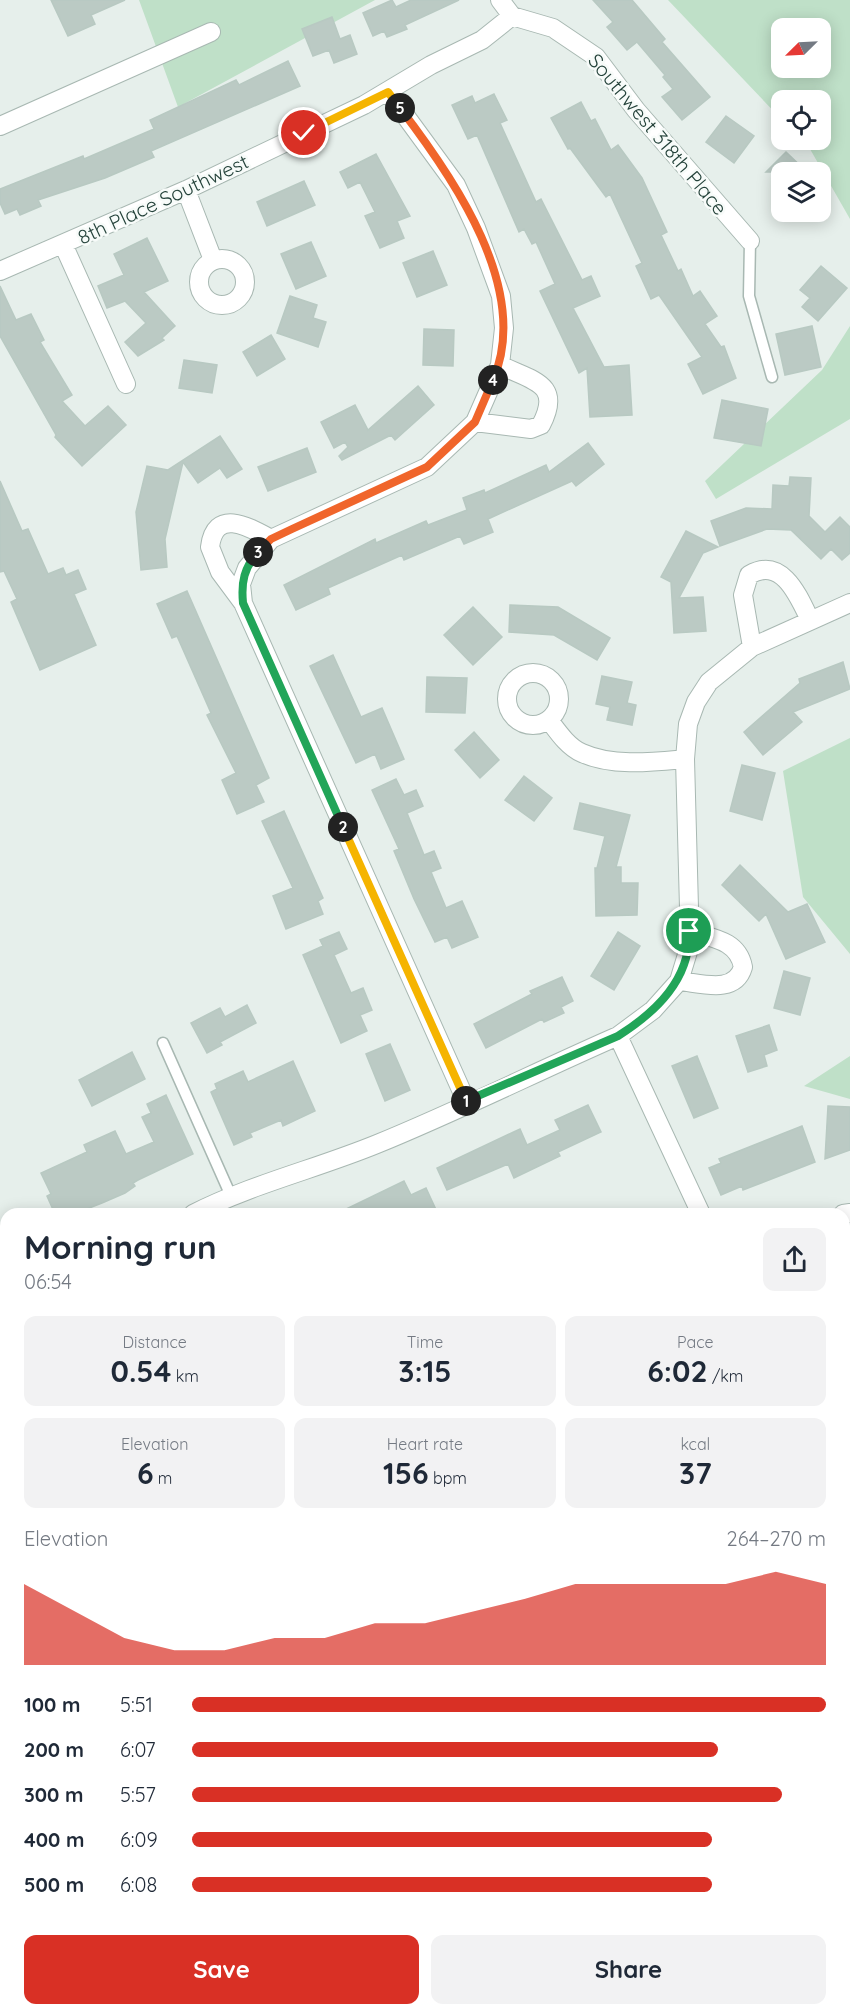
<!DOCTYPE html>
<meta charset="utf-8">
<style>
body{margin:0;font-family:Quicksand,sans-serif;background:#f2f2f3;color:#1f2937;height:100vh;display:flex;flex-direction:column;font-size:22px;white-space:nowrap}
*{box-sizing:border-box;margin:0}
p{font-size:20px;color:#747a83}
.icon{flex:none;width:33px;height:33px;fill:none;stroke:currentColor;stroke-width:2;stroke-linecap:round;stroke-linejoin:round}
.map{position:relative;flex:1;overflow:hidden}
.sheet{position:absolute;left:0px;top:1208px;width:850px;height:808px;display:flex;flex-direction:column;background:#fff;border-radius:18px 18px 0 0;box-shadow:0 3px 15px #0003}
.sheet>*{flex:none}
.needle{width:39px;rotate:246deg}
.controls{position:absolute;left:771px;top:18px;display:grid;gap:12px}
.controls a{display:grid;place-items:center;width:60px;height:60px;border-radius:12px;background:#fff;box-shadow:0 3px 15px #0003;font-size:30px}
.pin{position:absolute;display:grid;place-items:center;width:51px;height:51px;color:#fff;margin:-26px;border:3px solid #fff;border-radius:50%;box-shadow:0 2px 6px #0007}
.km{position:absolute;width:30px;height:30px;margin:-15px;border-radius:50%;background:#222;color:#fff;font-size:16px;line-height:30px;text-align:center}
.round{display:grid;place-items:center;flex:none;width:63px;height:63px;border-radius:12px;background:#f2f2f3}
.summary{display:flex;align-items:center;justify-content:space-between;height:102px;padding:0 24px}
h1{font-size:33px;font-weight:800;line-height:45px}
.metrics{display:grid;grid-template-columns:repeat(3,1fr);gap:9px;height:102px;padding:6px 24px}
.metrics div{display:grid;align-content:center;border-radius:12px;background:#f2f2f3;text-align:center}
.metrics b{font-size:30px;font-weight:800}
.metrics small{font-size:16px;font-weight:400}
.metrics p{font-size:16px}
.chart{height:168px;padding:12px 24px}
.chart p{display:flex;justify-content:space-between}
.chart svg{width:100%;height:108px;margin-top:6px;fill:#d93025;opacity:.7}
.primary-button{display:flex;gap:12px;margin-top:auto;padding:12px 24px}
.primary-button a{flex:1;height:69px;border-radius:12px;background:#d93025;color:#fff;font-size:24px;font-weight:800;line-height:69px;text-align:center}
.primary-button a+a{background:#f2f2f3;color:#1f2937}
ul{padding:0 24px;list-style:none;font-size:20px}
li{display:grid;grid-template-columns:96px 72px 1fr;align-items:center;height:45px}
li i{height:15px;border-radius:8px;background:#d93025}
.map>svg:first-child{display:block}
.green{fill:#bfe0c8;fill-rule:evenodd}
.building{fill:#bbcac4;stroke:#b8c9c2;stroke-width:1.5}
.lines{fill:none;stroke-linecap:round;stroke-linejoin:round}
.lane-casing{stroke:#a8b8b2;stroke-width:13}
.street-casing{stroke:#a8b8b2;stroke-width:20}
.lane{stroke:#fff;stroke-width:10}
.street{stroke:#fff;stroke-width:18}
.split-1-casing{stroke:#fff;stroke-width:12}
.split-2-casing{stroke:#fff;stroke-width:12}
.split-3-casing{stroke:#fff;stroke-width:12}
.split-4-casing{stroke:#fff;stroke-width:12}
.split-5-casing{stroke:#fff;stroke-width:12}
.split-6-casing{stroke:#fff;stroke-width:12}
.split-1{stroke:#22a559;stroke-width:8}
.split-2{stroke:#f5b400;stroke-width:8}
.split-3{stroke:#22a559;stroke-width:8}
.split-4{stroke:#f0652b;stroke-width:8}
.split-5{stroke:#f0652b;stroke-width:8}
.split-6{stroke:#f5b400;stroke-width:8}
.labels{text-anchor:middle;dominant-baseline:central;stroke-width:5;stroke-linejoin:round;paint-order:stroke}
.street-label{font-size:20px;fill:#24423a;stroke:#f7fbf9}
</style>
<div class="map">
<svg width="850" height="2015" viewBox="0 0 850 2015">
<rect width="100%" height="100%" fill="#e6efeb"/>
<path class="green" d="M139,0h236l-197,107z
M668,0h182v219l-40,-70 -9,-9h19v-40h-38l-1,19zM782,28h38v40h-38z
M850,326v93l-134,80 -11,-18 117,-111z
M850,738v216l-47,-57 -20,-126z
M850,1056v43l-46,-13z
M850,1687v328h-72l-3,-5h69v-320z"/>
<path class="building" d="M51,0h74l-34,15 4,9 -27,12z
M392,0l4,7 15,-7h48l-54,25 2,4 -20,8 -3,-6 -11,5 -10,-23z
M593,0h39l33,39 -3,3 48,55 -28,23 -20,-23 11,-8 -10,-12 2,-2 -28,-33 -10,8 -20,-23 6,-5z
M332,17l8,22 10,-4 7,19 -23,9 -5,-13 -16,6 -11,-27z
M288,61l12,25 -149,65 3,6 -49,21 -67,22 3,6 -21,9 -3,-6 -12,5 -5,-11v-14l83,-33 1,3 70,-30 -4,-9 86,-40 3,5z
M494,94l13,26 -7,3 36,79 5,-3 41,81 9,-4 9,20 -27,12 31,59 25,-2 3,50 -42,2 -3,-49 -8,5 -39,-82 15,-7 -19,-42 -4,2 -8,-15 -5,3 -42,-97 -9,4 -16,-34 20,-9 3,7z
M581,102l10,19 4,-2 16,31 7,-5 24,33 25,54 -6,3 17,36 3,-2 12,27 7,-5 17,25 -12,8 16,23 3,-1 12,32 -33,16 -15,-30 14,-7 -43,-62 -8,4 -15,-33 6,-3 -32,-69 -4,3 -36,-49 -2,1 -17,-31z
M726,116l28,20 -20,27 -28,-21z
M786,152l21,20h-41z
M376,154l34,62 -13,5 7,17 -24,10 -15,-32 10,-4 -15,-30 -12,6 -8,-16z
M304,181l11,24 -48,21 -10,-24z
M147,238l21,43 -24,11 31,34 -13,12 2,2 -26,16 -13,-14 21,-19 -21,-22 -18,7 -9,-22 26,-11 -10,-21z
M311,242l15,34 -30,13 -15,-35z
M433,251l14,34 -30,12 -14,-34z
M821,266l26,22 -29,33 -16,-14 8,-9 -10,-8z
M0,286l16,34 15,-6 13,26 -4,2 32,53 -10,6 23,25 23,-20 18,19 -44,41 -27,-29 1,-2 -56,-99z
M290,296l27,9 -4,13 13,4 -8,25 -41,-14z
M812,326l9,41 -36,8 -9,-41z
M424,329l30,1 -1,36 -30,-1z
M271,335l14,24 -28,17 -14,-24z
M184,360l33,5 -5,28 -33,-5z
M418,386l16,19 -39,35 -4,-5 -49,25 -3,-4 9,-9 -3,-5 -11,6 -13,-26 34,-17 13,25z
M722,400l46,9 -7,37 -47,-8z
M220,436l22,33 -15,9 -7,-10 -22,15 -15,-21 -18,77 2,28 -26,3 -5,-58 11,-46 21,4z
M588,443l16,21 -28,22 -4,-5 -84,38 5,13 -29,12 -4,-8 -56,24 -2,-5 -74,33 2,6 -34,16 -12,-25 91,-46 1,4 50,-22 2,4 39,-15 -4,-12 21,-8 1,3 61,-28 3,7z
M307,448l9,24 -48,19 -10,-24z
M790,477l21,1 -2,38 16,16 15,-15 10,10v26l-8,7 -11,-11 -10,10 -30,-29 -24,-1 -47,17 -9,-25 35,-13 26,1 1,-24 16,1z
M0,481l22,50 6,-2 20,45 15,-6 3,7 12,-5 8,19 -12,5 22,51 -56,25 -29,-68 6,-3 -13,-28 -4,1z
M686,531l32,16 -15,6 -24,45 24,-1 3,34 -32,2 -3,-51 -10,-5z
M187,591l82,187 -13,7 8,17 -27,12 -15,-34 14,-7 -29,-58 4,-2 -34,-77 -5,2 -15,-34z
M510,605l48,2 52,31 -13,22 -43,-25 -45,-3z
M473,607l29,30 -29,28 -29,-30z
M333,655l28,62 21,-9 22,51 -23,10 -6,-15 -19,9 -46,-97z
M843,662l7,27 -57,23 9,10 -39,33 -19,-23 56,-49 -1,-4z
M602,676l30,6 -5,21 9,2 -4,20 -25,-5 3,-13 -14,-3z
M427,677l40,1 -2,35 -39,-1z
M474,732l25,28 -19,18 -25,-28z
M742,765l33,8 -13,47 -32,-9z
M524,776l28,22 -18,23 -29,-21z
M396,779l8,16 12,-5 7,16 -16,7 17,42 10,-4 7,17 -10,4 15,36 16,-7 16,36 -26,11 -5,-11 -12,5 -21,-43 -20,-48 5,-2 -27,-59z
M580,803l50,12 -14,52h5v16h17l-1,32 -41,1 -1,-48h2l8,-32 -31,-7z
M284,811l39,87 -5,3 5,13 -37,15 -13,-33 20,-8 -31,-67z
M740,865l48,47 19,-8 18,38 -39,17 -20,-45 -7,7 -37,-36z
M339,932l8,17 -13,6 17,38 12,-5 9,22 -12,5 7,16 -26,12 -38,-88 20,-9 -3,-6z
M618,932l22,14 -26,44 -23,-14z
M784,971l26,7 -10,37 -26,-7z
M562,977l11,24 -12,6 3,6 -20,9 -2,-3 -56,29 -12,-24 58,-30 -2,-3z
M247,1005l9,18 -36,19 2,3 -15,8 -16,-30 29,-15 5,9z
M769,1025l8,25 -13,5 3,11 -19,6 -12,-36z
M390,1044l20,46 -25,11 -19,-47z
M132,1052l13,27 -53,27 -13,-26z
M697,1056l21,52 -24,10 -22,-52z
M293,1061l22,50 -32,15 -2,-6 -31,13 2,4 -18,8 -23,-53 6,-3 -2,-5 28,-13 5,11z
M166,1095l27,59 -55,26 -5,3 2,3 -10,7 -23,10 -28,11h-19l-8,-18 4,-2 -10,-21 46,-21 -3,-7 31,-14 11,23 28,-12 -12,-25 9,-4 -4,-9z
M588,1105l13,27 -43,20 2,4 -46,22 -6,-14 -61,26 -10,-22 83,-39 7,16 33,-15 -5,-10z
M828,1106l22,1v43l-25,9z
M802,1126l13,36 -72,28 -1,-4 -21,9 -12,-27 12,-5 -2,-4z
M404,1181l7,14 15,-7 12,26h-102z"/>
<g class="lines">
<g class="lane-casing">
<path id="lane" d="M750,241l-1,55 23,81
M163,1043l68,153
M246,2015l12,-5"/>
</g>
<g class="street-casing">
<path id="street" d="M500,0l12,16 41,12 43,29 40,53 114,131
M0,126l211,-94
M186,190l27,70
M63,244l63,140
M199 282a23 23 0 1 1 46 0a23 23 0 1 1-46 0Z
M0,271l186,-81 178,-85 67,-40 51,-25 30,-24
M475,422l56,7 10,-4c22,-42 -9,-44 -41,-60
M271,539c-22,-12 -56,-32 -61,8l10,25 23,31 224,500
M243,603l-2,-19 6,-16 24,-29 156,-72 48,-45 25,-57 4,-37 -3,-32 -25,-68 -20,-43 -68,-93
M752,647l-9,-52 6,-20c33,-19 49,20 61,45
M507 699a26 26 0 1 1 52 0a26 26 0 1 1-52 0Z
M549,720c9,12 19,27 33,33 31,14 71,9 103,6
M679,981c22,2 56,14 64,-14 -5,-27 -31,-29 -54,-36
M618,1036l83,178
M193,1214c59,-30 123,-45 184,-70 81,-33 161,-73 241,-108l35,-26 26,-29 11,-36 -5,-186 3,-35 8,-22 13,-20 43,-35 98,-44
M843,1214l7,-1
M0,1304l6,-2
M844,1568l6,1
M0,1604l6,-2
M0,1919l6,-3"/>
</g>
<use href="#lane" class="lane"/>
<use href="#street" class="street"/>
</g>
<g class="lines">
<g class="split-1-casing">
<path id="split-1" d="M466,1101l152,-65c38,-24 73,-57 71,-105"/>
</g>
<g class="split-2-casing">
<path id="split-2" d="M343,827l123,274"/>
</g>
<g class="split-3-casing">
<path id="split-3" d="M258,552c-14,16 -17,30 -15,51l100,224"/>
</g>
<g class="split-4-casing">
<path id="split-4" d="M258,552l13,-13 21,-10 135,-62 48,-45 18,-42"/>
</g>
<g class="split-5-casing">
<path id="split-5" d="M400,108c53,69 132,182 93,272"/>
</g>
<g class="split-6-casing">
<path id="split-6" d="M304,133l84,-41 12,16"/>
</g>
<use href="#split-1" class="split-1"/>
<use href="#split-2" class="split-2"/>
<use href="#split-3" class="split-3"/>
<use href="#split-4" class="split-4"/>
<use href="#split-5" class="split-5"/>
<use href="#split-6" class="split-6"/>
</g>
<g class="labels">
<g class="street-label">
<text transform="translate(658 134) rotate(50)">Southwest 318th Place</text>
<text transform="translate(163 199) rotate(-25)">8th Place Southwest</text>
</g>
</g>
</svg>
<div class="controls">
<a><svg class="needle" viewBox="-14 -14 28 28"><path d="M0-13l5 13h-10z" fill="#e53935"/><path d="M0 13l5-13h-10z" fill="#747a83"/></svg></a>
<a><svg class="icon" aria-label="locate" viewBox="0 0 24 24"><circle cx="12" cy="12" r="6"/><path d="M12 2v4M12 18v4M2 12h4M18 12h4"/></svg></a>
<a><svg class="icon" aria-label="layers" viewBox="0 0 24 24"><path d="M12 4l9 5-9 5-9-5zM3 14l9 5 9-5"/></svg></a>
</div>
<div class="pin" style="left:689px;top:931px;background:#1e9e55"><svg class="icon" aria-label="arrive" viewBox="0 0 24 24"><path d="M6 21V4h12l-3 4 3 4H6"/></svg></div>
<div class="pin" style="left:304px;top:133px;background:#d93025"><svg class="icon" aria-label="check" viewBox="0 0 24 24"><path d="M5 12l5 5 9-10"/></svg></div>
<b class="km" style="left:466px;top:1101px">1</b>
<b class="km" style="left:343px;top:827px">2</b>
<b class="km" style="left:258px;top:552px">3</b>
<b class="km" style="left:493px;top:380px">4</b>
<b class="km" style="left:400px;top:108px">5</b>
<section class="sheet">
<div class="summary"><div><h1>Morning run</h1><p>06:54</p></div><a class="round"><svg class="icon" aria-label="share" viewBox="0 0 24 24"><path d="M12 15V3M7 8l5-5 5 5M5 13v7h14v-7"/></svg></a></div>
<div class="metrics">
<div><p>Distance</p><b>0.54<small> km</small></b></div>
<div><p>Time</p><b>3:15</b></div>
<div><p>Pace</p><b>6:02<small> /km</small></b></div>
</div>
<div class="metrics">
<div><p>Elevation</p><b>6<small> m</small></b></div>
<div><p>Heart rate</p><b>156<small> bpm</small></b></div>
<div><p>kcal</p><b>37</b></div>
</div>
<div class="chart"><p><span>Elevation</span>264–270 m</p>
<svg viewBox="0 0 160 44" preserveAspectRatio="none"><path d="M0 44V11L10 22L20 33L30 38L40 38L50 33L60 33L70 27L80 27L90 22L100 17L110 11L120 11L130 11L140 11L150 6L160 11V44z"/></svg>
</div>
<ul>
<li><b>100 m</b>5:51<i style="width:100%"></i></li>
<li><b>200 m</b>6:07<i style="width:83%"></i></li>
<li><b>300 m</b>5:57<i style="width:93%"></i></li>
<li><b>400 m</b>6:09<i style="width:82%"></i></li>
<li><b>500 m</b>6:08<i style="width:82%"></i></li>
</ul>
<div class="primary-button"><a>Save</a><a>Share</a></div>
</section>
</div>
